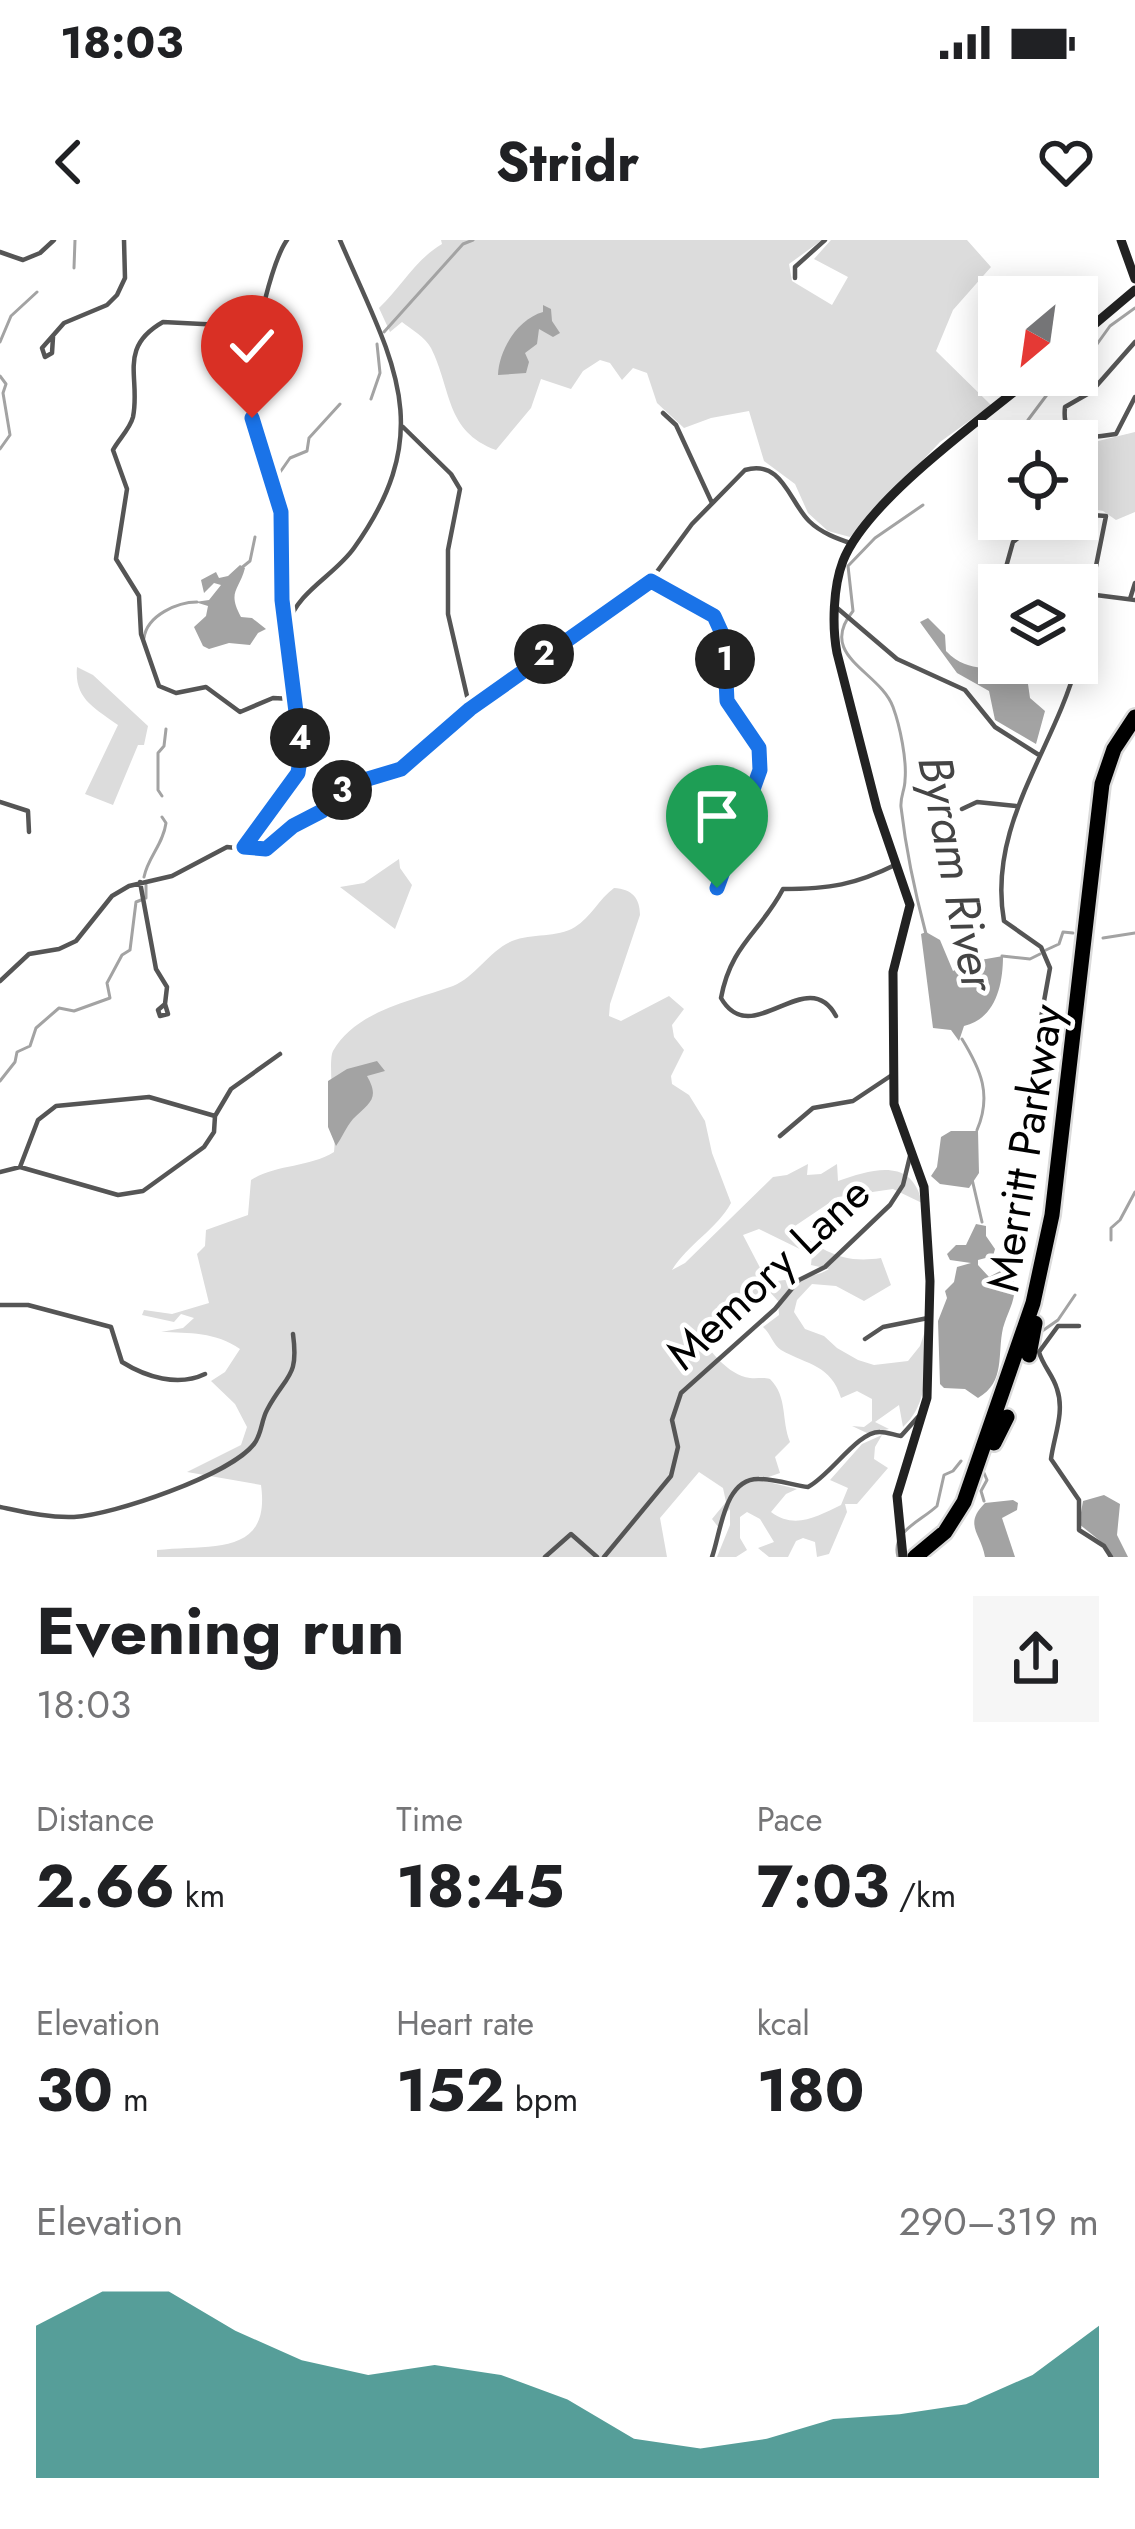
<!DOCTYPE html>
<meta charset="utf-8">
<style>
body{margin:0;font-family:Jost,sans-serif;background:#f6f6f6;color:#202124;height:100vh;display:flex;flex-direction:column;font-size:45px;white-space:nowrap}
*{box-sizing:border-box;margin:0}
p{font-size:39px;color:#757577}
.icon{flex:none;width:66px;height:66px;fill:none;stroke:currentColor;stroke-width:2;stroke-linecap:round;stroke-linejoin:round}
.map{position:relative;height:1317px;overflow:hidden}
.panel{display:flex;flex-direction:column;background:#fff;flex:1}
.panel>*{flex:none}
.needle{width:78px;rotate:209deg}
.fabs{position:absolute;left:978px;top:36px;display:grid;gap:24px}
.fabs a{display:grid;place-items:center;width:120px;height:120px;border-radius:0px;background:#fff;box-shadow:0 6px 30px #0003;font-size:60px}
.pin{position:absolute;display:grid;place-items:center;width:102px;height:102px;color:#fff;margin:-123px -51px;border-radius:50% 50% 50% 0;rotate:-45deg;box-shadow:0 0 12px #0007}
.pin .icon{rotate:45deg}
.km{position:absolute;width:60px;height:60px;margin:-30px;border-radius:50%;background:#222;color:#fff;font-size:33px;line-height:60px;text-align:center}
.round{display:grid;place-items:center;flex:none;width:126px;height:126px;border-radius:0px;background:#f6f6f6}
.head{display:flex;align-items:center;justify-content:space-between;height:204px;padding:0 36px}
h1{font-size:66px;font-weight:700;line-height:90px}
.figures{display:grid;grid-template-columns:repeat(3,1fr);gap:18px;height:204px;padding:12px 36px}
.figures div{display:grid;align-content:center}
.figures b{font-size:60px;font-weight:700}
.figures small{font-size:33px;font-weight:400}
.figures p{font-size:33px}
.chart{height:336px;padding:24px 36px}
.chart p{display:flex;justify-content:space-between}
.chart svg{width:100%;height:216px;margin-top:12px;fill:#0f766e;opacity:.7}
.status{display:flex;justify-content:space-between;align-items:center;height:84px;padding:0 60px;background:#fff;direction:ltr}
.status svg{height:33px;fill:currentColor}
header{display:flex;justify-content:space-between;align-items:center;height:156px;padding:0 36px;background:#fff;font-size:54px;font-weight:700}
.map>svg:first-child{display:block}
.green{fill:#dcdcdc;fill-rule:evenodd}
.water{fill:#a3a3a3}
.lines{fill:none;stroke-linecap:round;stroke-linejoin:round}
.stream{stroke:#a3a3a3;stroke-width:3}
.highway-casing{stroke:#dbdbdb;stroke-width:20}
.street{stroke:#555;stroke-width:4.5}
.secondary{stroke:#222;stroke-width:9}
.highway{stroke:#000;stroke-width:15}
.route-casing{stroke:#fff;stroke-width:24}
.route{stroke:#1a73e8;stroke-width:15}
.labels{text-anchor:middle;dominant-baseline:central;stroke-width:9;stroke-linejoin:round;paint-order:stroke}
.street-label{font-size:45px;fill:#000;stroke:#fff}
.water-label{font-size:48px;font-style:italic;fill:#444;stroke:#fff}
</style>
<div class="status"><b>18:03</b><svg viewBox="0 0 49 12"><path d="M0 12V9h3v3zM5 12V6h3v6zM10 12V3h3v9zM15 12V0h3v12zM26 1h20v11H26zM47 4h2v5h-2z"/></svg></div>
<header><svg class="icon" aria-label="back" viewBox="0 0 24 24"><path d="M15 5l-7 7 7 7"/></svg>Stridr<svg class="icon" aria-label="heart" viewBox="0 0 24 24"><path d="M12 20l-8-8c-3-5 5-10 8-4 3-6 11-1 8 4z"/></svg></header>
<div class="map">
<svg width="1135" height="1317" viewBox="0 0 1135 1317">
<rect width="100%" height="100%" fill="#fff"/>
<path class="green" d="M441,0h381l-33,24 3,17 40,24 16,-28 -34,-18 17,-19h136l24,27 -38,43 -17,41 55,54 -51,37 -90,95 -22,-6 -20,-18 -13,-29 -31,-23 -15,-50 -38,7 -27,10 -27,-25 -10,-30 -14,-5 -11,12 -12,-17 -10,-3 -17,11 -12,18 -30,-10 -10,29 -35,42c-51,-19 -44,-60 -65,-102 -6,-11 -20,-19 -29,-26l-12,10 -11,-24c23,-22 36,-48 63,-64z
M1135,192v80l-19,8 -13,-9 -22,-4c-9,-19 -5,-45 5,-63z
M77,427l16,8 55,51 -4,19h-6l-25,60 -28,-11 33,-69c-23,-17 -44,-26 -41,-58z
M399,619l1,9 12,17 -17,44 -55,-42 24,-4z
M614,648c18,1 26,10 26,27l-30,89 -1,12 12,5 48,-25 15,13 -12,16 2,12 10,13 -13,26 1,8 17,11 16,26 7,32 19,50c-14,26 -43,41 -59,67l13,-7 88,-86 14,-2 21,-11 -1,11 14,-1 16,-10 1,17c35,-12 74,-24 84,22l-29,-14 -55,8 -46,31c31,23 50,36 89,30l10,27 -27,16 -28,-15 -24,-2 -15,16 -3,12 11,17 19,7 13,12 21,12 16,5 34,-4 12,-15 6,-18c-1,36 5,73 -23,99l-4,-22 -24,17 14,7 -22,4 -15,-7 12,1 8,-6v-22l-15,-8 -16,7c-10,-33 -33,-33 -60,-48 -8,-5 -10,-16 -18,-23l16,-12 -1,-14 -10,-11h-6l-45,37 -18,5c9,18 29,43 51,46 7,1 13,-1 20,1 18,18 11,41 20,63l-15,15 5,16 -20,7 37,9 -11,5 -15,18c24,18 47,4 70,-7l7,-17 -18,-8 32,-36 20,-9 -7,12 -1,12 14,9 -31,36h-12l2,8 -18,42 -12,3 -2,-15 -12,-4 -7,3 -8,16h-19l-11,-9 16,-6 -14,-23 -13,-7 -7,5v21l7,12 -11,7h-19l13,-32v-16l-8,7 -3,12 -7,-9 14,-17 -3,-14 -24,-16 -39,46 7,39h-510v-7c54,-6 114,7 104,-65l-74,-13 54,-27 6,-18 -12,-23 -24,-23 14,-9 15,-23c-24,-17 -51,-16 -79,-17l22,-4 11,-10 -13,-4 -7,8 -32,-7 2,-5 28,4 37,-11 -12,-49 8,-8 1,-16 42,-15 3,-35c25,-16 57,-12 83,-28 3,-22 -7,-90 -1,-101 23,-41 82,-51 120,-65 22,-9 37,-36 59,-45 20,-8 45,-3 63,-14 16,-10 24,-28 39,-39zM759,989l53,26 -1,10 18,4c-15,10 -42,9 -61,14l-25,-48z"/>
<path class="water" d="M543,65l8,4 1,12 8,12 -7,4 -14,-8 -2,15 -12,9 4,9 -3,11 -28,2c1,-26 20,-56 45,-63z
M240,325l5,3c-6,23 -18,23 -4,49l11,1 14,11 -8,4 -8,12 -21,-2 -20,6 -6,-3 -9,-19 12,-11 2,-10 -13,-4 14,-2 12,-15 -7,-2 -10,10 -3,-13 15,-8 3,6 9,-2z
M928,378l17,17 1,16c28,29 52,7 81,26l3,21 15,13 -9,33 -41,-24 -6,-29 -32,-18 -35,-48 -2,-3z
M926,692l14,8 13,31 16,-9 34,-6c0,30 -8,63 -39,70l-5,15 -8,-11 -18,-2 -12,-94z
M377,821l8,10 -18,5c13,23 3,26 -14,43 -7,8 -11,19 -17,27l-8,-19v-46l19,-12z
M951,891h27l1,42 -10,15 -29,-4 -9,-8 6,-9 4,-30z
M976,984l10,2v10l9,13 -2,7 -15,4v5l11,12 13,-7 8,2c11,22 -1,35 -7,56 -6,26 3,54 -25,70l-13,-9 -21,-1 -4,-4 -2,-63 9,-23 -2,-7 9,-9 3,-15 14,-4 -21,-3 -3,-6 9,-9h10z
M1104,1255l16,9 -3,31 11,22h-15l-9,-13 -25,-20 4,-23z
M1013,1260l5,3 -1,7 -15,8 13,39h-30c-4,-24 -22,-32 0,-54z"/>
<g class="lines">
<path class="stream" d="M74,28l1,-28
M384,92l79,-88 10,-4
M0,102l11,-26 26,-24
M1077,132l33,-46 25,-18
M0,136l6,8 -3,9 7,42 -10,14
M371,159l9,-26 -3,-29
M1048,201l-20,-21 27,-36 16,-9
M269,248l21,-30 17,-7 2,-13 31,-34
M923,265l-48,33 -27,28 5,45c-37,45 27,60 40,96 7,19 14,53 12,73 0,10 -5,17 -4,27 5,43 14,86 25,127
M240,329l10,-8 5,-24
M144,398c3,-23 34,-36 53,-36
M162,556l-4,-6v-37l6,-7 2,-17
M144,637c4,-20 19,-32 22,-54l-4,-6
M146,658v-13
M1103,698l32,-5
M1046,710l13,-6 4,-12 10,1
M1002,716l28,3 10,-5
M962,799c19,31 30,56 15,91
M0,841l15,-19 2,-10 13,-6 6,-18 23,-20 15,3 36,-13 -3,-15 15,-28 8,-5 6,-48 5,-2
M972,939l10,43
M1111,1000v-12l9,-8 15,-28
M1038,1094l20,-14 17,-25
M984,1233l3,7 -6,11 3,10
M898,1317c-7,-26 22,-35 39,-51l7,-31 9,-4 8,-10"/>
<g class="highway-casing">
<path id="highway" d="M1029,1115l6,-32
M994,1203l13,-26
M915,1317l30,-25 19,-30 69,-199 19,-88 50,-431 12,-35 21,-32"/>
</g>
<path class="street" d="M287,0c-20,28 -43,144 -35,178 7,33 27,64 29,97 2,35 -7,78 6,110
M0,12l23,8 17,-7 14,-13
M795,38v-11l30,-27
M260,87l-97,-5c-46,26 -22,56 -30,95 -3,12 -15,23 -20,33l14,39 -11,70 23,37 2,38 18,52 17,7 30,-6 34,25 33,-14 19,1
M53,97l-1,16 -7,4 -3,-9 22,-25 43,-18 10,-10 8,-17 -1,-38
M1135,102l-44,50 -26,15c-4,39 25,30 51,27l19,-37
M663,173l13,12 36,78
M403,187l48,47 9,15 -12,61v64l22,95
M1077,274l29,2 -29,145
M651,341l63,35 10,22 3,63 32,47v22l-42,125 -3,-4 3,-3
M1001,345l12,-43 29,-23
M1088,354l47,6
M1130,359l5,-16
M836,367l61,52 68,31 30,37 44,28
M0,562l28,9 1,21
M962,569l15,-7 39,4
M246,605c16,-21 45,-49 52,-75 9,-29 -4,-62 -7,-91 -2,-17 -8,-38 -3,-55 10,-33 47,-49 66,-76 86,-120 37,-189 -14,-308
M140,642l16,87 11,18 -2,17 -7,6 2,6 8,-2 -3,-10
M0,741l29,-27 30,-5 17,-8 36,-45 17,-10 43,-10 55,-29 35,4 31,-26 29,-14 22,-22 57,-20 43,-40 53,-36 24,-23 124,-82 47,-64 53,-54c37,-11 44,31 64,51 12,12 29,18 44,23
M836,776c-29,-54 -84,36 -115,-18 10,-54 39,-65 62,-109 46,0 72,-4 114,-25
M1035,811l15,-83 -9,-21 -37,-26c-17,-96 50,-171 73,-258
M780,896l33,-28 40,-7 39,-26
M20,927l18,-47 18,-14 93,-9 66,19
M0,932l20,-5 98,28 25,-4 61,-44 10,-15 1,-16 16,-27 49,-35
M0,1065h28l83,22 11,35c24,15 56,25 83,12
M1079,1086h-21l-19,26c4,14 14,23 18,37 8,23 -3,47 -6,70l28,41v30l25,16 7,11
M865,1099l18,-12 45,-9
M0,1267c24,5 49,11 74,10 39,-2 156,-42 180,-73 8,-10 7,-23 13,-34 19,-36 32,-31 26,-76
M545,1317l26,-23 26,23
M604,1317l67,-81 7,-29 -6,-27 9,-27 94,-84 24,-29 26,-13 65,-62 13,-20 8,-33
M712,1317c9,-25 12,-79 47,-78 16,0 34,6 49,8 23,-12 50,-56 72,-55 7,0 14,3 21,4l17,-19"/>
<path class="secondary" d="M1121,0l14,39
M1077,99l58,-49
M903,1317l-6,-61 30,-98 3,-117 -6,-94 -30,-83 -1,-132 17,-67 -33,-96 -40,-156c-5,-26 -4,-66 6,-92 24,-61 140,-143 192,-186"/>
<use href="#highway" class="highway"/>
</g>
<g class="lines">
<g class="route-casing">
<path id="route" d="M252,178l29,94 1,88 19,152 -3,21 -54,74 22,2 27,-23 29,-15 29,-27 50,-15 69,-60 181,-128 63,35 10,22 3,63 32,47 1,22 -43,118"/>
</g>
<use href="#route" class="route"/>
</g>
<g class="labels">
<g class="street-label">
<text transform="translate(1025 908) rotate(-81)">Merritt Parkway</text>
<text transform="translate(768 1033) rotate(-43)">Memory Lane</text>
</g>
<g class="water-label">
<text transform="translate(957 633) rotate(79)">Byram River</text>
</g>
</g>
</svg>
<div class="fabs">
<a><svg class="needle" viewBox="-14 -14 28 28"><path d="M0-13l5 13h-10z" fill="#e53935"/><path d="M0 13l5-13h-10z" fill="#757577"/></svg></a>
<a><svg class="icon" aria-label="locate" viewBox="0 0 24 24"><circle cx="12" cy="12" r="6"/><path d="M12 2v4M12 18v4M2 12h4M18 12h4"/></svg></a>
<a><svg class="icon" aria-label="layers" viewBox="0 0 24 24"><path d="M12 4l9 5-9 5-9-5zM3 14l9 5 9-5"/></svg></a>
</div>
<div class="pin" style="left:717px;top:648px;background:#1e9e55"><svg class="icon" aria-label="arrive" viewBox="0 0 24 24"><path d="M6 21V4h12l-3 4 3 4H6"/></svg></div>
<div class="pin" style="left:252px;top:178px;background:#d93025"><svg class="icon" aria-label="check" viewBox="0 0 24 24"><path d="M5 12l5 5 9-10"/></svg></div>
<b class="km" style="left:725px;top:419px">1</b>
<b class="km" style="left:544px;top:414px">2</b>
<b class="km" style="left:342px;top:550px">3</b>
<b class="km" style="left:300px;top:498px">4</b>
</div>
<section class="panel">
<div class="head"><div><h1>Evening run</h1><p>18:03</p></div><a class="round"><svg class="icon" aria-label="share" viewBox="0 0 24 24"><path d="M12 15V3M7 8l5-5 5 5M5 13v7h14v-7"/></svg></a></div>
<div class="figures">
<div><p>Distance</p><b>2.66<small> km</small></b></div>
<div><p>Time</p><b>18:45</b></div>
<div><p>Pace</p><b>7:03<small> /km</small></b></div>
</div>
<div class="figures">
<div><p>Elevation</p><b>30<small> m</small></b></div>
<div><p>Heart rate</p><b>152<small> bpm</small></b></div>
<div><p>kcal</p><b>180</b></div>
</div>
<div class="chart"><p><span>Elevation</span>290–319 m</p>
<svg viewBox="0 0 160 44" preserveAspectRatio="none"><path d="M0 44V13L10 6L20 6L30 14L40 20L50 23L60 21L70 23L80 28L90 36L100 38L110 36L120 32L130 31L140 29L150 23L160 13V44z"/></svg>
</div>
</section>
